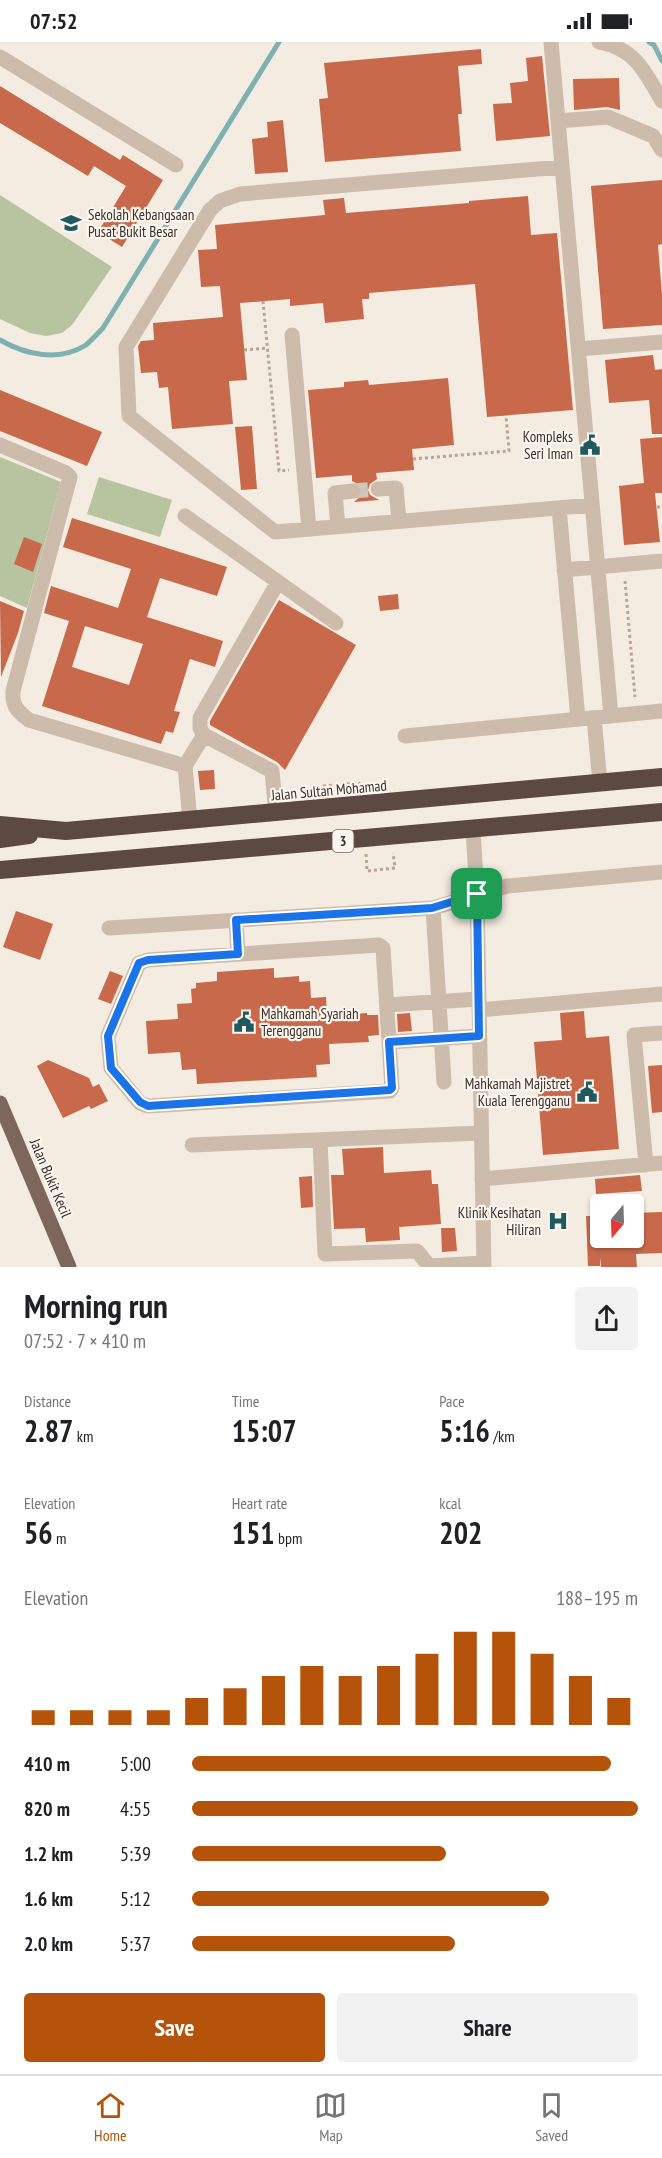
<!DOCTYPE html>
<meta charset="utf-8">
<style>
body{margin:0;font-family:"PT Sans Narrow",sans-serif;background:#f2f2f2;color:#202124;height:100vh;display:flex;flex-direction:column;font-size:22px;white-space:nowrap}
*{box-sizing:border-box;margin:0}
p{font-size:20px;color:#757577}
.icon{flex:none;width:33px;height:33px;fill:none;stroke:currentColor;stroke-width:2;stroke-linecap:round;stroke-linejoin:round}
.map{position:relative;height:1225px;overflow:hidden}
.side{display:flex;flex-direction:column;background:#fff;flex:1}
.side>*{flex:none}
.needle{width:39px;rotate:199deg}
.tools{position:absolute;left:590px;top:1152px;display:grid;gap:12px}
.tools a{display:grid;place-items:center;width:54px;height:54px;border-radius:6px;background:#fff;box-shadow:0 2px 4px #0004;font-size:30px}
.pin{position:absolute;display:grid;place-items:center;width:51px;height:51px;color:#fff;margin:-26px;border-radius:12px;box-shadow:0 3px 9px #0006}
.round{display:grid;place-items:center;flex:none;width:63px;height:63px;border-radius:6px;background:#f2f2f2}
.overview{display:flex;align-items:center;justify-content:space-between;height:102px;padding:0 24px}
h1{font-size:33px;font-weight:700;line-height:45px}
.figures{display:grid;grid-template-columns:repeat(3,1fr);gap:9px;height:102px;padding:6px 24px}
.figures div{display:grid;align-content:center}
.figures b{font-size:30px;font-weight:700}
.figures small{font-size:16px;font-weight:400}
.figures p{font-size:16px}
.chart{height:168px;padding:12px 24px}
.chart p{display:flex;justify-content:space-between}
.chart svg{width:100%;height:108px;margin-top:6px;stroke:#b45309;stroke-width:6}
.cta{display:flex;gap:12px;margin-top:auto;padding:12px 24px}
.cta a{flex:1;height:69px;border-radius:6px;background:#b45309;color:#fff;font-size:24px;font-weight:700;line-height:69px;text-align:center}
.cta a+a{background:#f2f2f2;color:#202124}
ul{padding:0 24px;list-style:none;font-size:20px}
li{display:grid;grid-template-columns:96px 72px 1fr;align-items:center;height:45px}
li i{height:15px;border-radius:8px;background:#b45309}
.status{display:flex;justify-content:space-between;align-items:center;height:42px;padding:0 30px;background:#fff;direction:ltr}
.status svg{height:16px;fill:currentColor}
.tab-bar{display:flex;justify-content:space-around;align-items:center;height:84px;border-top:2px solid #e0e0e0;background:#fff;font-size:16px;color:#757577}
.tab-bar a{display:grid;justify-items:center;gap:3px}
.tab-bar .current{color:#b45309}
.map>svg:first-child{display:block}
.green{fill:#b8c4a0}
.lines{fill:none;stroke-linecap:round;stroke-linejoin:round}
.stream{stroke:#7fb0b2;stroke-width:5}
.building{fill:#c8694b;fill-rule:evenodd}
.minor-tunnel{stroke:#cfc6bd;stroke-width:15;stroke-dasharray:15 8;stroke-linecap:butt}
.path{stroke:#b9a596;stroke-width:3;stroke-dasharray:3 3;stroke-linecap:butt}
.minor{stroke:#cdbbac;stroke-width:15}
.major{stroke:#7d675c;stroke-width:15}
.highway{stroke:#5c4a42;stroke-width:18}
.route-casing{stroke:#fff;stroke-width:12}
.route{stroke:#1a73e8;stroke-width:8}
.labels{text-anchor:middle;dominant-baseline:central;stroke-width:4.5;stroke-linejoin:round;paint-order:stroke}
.shield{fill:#fbf5ee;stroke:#756b66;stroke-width:1.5}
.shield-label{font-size:14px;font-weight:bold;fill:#3b302b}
.poi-label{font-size:15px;fill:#3b302b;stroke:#fbf5ee;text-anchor:end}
.street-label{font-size:15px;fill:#3b302b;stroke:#fbf5ee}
</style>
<div class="status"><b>07:52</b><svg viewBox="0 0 49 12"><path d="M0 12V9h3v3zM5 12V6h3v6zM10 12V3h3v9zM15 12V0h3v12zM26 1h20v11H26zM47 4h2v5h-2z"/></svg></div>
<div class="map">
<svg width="662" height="1225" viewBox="0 0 662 1225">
<rect width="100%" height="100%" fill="#f4ebe1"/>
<path class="green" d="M0,153l112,72 -40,58 -10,8 -16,3 -16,-3 -30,-14z
M0,415l61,25 -34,126 -27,-12z
M99,435l73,23 -12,37 -73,-23z"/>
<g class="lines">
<path class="stream" d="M649,0l5,3 8,16
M0,298c26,15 59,22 86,5 6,-5 12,-12 17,-17l176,-286"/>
</g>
<path class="building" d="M481,7l1,15 -24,2 4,48h-4l3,37 -136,11 -6,-63 9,-1 -4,-35z
M542,14l8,80 -54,5 -3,-37 19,-1 -2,-20 18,-2 -2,-23z
M619,36l1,32 -13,-3 -33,3 -1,-31z
M0,44l120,74 3,-5 40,25 -41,67 -24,-15 28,-46 -32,-20 -6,10 -88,-53z
M283,78l5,52 -33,2 -3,-35 16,-2 -1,-15z
M662,138v64l-4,1 4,50v30l-59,4 -12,-143z
M528,154l3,39 26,-2 16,177 -86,7 -12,-133 -106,9v6h-7l2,20 -39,4 -2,-20 -33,3v-7l-50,4 7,77 -18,1 4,43 -61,5 -4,-42 -9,1 -2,-16 -16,1 -3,-27 3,-5 13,-1 -1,-17 70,-6 -3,-31 -19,1 -3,-37 19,-1 -2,-24 110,-10 -2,-15 21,-2 2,15 123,-10v-2z
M653,313l2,15 7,-1v65h-10l-3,-34 -40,3 -4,-43z
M448,336l6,67 -42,4 2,21 -38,3 1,6 -7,5 -2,6 2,5 9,5 -25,2 8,-7 1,-4 -3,-6 -8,-4v-6l-36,3 -8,-88 36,-3v-5l24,-2 1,5z
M0,348l102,42 -15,34 -87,-35z
M252,384l5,63 -16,1 -6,-63z
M662,395v56h-7l5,49 -36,3 -5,-59 25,-3 -4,-44z
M72,476l155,49 -10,29 -57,-18 -13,39 76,24 -8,26 -25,-8 -16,52 6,1 -7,21 -7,-2 -5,13 -119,-38 27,-85 -25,-8 7,-27 67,22 13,-39 -68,-22zM85,584l58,18 -14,41 -57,-18z
M24,495l18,7 -9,28 -19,-8z
M398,552l1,15 -19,2 -2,-15z
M279,558l77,45 -71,125 -8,-8 -67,-37v-4z
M0,559l24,10 -6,22 -17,44z
M214,728l1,19 -15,1 -2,-19z
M16,869l37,13 -13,36 -37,-13z
M274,926v10l25,-2v6l11,-1 1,17 15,-1 1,19 40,-3v2h11l1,20 -11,1 1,6 -40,2 1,20 -14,1 1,12 -120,7 -1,-15 -14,1 -2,-18 -32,2 -2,-33 32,-2 -1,-15 15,-1 -1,-14 5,-1v-5l21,-2v-9z
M110,929l13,5 -12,28 -13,-5z
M584,969l2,27 23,-2 10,113 -76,6 -9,-113 28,-2 -2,-27z
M410,971l2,18 -14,1 -1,-18z
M48,1018l41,18 4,9 6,-3 9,17 -17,8 -2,-3 -26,12 -26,-52z
M662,1023v47l-10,1 -4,-47z
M383,1105l1,26 47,-3 1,14h6l3,40 -42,3 1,13 -34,2 -1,-14 -31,1 -3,-54h13l-2,-26z
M640,1133l2,16 -46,3 -1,-15z
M312,1134l1,31 -12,1 -2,-31z
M662,1170v41l-26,1 1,13h-36v-10l-1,9h-12l-2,-50h14v22h33v-25z
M441,1186h14l2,23 -15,1z"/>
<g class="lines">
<path class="minor-tunnel" d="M353,449l25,-2"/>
<path class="path" d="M263,259l16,170 10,-1
M244,308l24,-2
M413,417l96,-8 -3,-35
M657,465h5
M625,539l10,116
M323,749l-1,-5 37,-3 1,5
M366,812l1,17 28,-3 -2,-15"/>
<path class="minor" d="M551,0l60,674
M599,0c37,7 46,30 63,59
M0,15l176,108
M558,79l50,-4 45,19 9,14
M562,125l-322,27 -20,7 -10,9 -84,137 3,69 146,116 317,-27
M292,293l17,194
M579,307l83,-7
M0,403l66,28 4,4 -57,214c-1,15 4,20 16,29l156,46
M378,447l18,-1 3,33
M559,466l19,211
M185,474l151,107
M338,485l-3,-34 18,-2
M564,528l98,-9
M594,676l6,65
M204,693l68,36 4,42
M405,694l257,-25
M190,779l-5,-55 19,-31 -4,-7v-10l78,-136
M473,788l4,64 7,373
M433,866l11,174
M236,878l2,34
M109,886l324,-20 74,-22 155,-14
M379,903l4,3 9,140 -2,3 -242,15 -8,-3 -29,-35 -3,-32 31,-73 9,-3z
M387,963l91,-6
M479,968l183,-16
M389,1000l90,-6
M320,1098l5,114 92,-3 12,15 54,-3
M192,1103l289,-12
M646,1123l-12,-130 28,-2
M482,1137l180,-16"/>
<path class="major" d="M0,1061l69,164"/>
<path class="highway" d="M0,783l66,6 596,-54
M0,797l29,-4
M0,828l662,-58"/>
</g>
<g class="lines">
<g class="route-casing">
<path id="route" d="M477,852l2,142 -90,6 3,46 -2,2 -242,16 -8,-4 -29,-34 -3,-32 31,-73 9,-3 90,-6 -2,-34 196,-12z"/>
</g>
<use href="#route" class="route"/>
</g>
<defs>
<g id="school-bare" transform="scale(1.62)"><path d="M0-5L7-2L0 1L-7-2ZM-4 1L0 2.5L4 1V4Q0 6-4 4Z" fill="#1f5a5e" stroke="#fbf5ee" stroke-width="2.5" paint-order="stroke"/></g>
<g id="civic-bare" transform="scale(1.62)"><path d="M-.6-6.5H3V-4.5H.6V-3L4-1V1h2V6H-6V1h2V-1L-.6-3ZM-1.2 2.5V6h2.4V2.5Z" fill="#1f5a5e" stroke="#fbf5ee" stroke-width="2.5" paint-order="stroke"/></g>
<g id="hospital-bare" transform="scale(1.62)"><path d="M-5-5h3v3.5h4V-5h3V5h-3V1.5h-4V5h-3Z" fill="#1f5a5e" stroke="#fbf5ee" stroke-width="2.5" paint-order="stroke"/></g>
</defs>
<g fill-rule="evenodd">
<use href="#school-bare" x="71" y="181"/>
<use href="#civic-bare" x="590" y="403"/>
<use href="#civic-bare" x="244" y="980"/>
<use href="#civic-bare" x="587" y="1050"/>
<use href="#hospital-bare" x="558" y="1179"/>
</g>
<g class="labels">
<rect class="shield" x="332.5" y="788" width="21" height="22" rx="4.5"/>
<g class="shield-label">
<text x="343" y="799">3</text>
</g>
<g class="poi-label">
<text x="88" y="172" text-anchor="start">Sekolah Kebangsaan<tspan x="88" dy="17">Pusat Bukit Besar</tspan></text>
<text x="573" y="394">Kompleks<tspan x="573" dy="17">Seri Iman</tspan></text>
<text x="261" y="971" text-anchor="start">Mahkamah Syariah<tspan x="261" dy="17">Terengganu</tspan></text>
<text x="570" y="1041">Mahkamah Majistret<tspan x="570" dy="17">Kuala Terengganu</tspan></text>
<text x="541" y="1170">Klinik Kesihatan<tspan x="541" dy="17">Hiliran</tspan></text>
</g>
<g class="street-label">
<text transform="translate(329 748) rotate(-5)">Jalan Sultan Mohamad</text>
<text transform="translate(51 1136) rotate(67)">Jalan Bukit Kecil</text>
</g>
</g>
</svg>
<div class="tools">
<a><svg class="needle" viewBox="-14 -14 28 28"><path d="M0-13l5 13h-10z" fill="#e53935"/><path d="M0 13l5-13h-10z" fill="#757577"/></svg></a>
</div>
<div class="pin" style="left:477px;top:852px;background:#1e9e55"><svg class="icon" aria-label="arrive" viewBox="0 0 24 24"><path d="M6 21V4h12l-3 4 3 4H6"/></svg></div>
</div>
<section class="side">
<div class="overview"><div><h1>Morning run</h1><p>07:52 · 7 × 410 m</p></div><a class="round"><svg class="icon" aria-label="share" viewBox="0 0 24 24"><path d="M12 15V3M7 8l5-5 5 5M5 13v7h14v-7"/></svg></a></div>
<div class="figures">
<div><p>Distance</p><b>2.87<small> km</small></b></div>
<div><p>Time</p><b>15:07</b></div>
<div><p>Pace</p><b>5:16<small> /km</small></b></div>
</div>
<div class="figures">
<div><p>Elevation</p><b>56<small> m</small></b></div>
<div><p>Heart rate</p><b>151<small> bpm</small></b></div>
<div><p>kcal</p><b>202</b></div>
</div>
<div class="chart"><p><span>Elevation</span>188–195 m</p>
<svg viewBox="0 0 160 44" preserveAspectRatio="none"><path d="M5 44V38M15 44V38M25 44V38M35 44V38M45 44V33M55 44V29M65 44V24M75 44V20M85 44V24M95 44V20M105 44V15M115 44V6M125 44V6M135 44V15M145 44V24M155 44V33"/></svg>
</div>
<ul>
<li><b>410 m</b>5:00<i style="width:94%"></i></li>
<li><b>820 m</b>4:55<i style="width:100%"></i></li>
<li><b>1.2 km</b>5:39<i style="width:57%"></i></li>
<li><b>1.6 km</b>5:12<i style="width:80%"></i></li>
<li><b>2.0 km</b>5:37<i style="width:59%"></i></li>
</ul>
<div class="cta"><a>Save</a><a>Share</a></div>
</section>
<nav class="tab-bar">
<a class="current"><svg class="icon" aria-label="home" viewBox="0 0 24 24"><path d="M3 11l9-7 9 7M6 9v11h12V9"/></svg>Home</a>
<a><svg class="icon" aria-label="map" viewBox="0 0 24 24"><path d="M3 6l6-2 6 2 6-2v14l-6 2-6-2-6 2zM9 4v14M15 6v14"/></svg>Map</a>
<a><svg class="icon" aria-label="saved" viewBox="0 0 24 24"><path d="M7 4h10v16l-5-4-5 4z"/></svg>Saved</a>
</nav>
